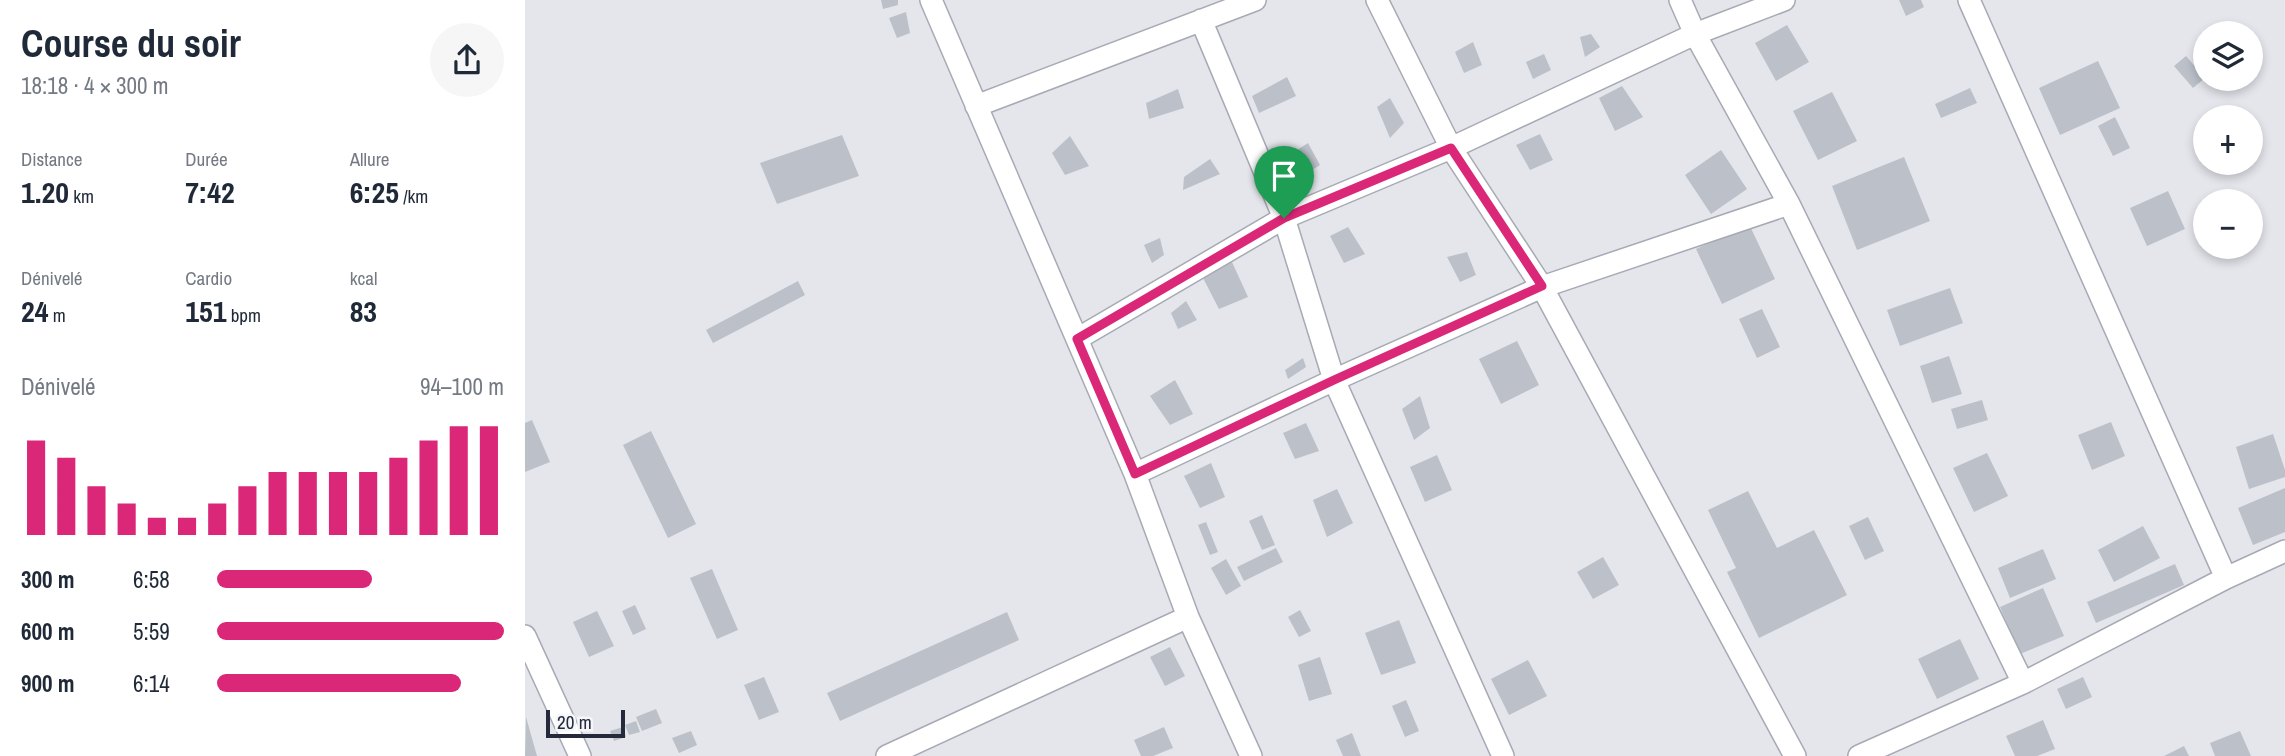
<!DOCTYPE html>
<html lang="fr">
<meta charset="utf-8">
<style>
body{margin:0;font-family:"Archivo Narrow",sans-serif;background:#f6f6f7;color:#1f2937;height:100vh;display:flex;flex-direction:column;font-size:26px;white-space:nowrap}
*{box-sizing:border-box;margin:0}
p{font-size:23px;color:#747a83}
.icon{flex:none;width:38px;height:38px;fill:none;stroke:currentColor;stroke-width:2;stroke-linecap:round;stroke-linejoin:round}
.map{position:relative;flex:1;overflow:hidden}
.sheet{display:flex;flex-direction:column;background:#fff;width:525px}
.sheet>*{flex:none}
.controls{position:absolute;left:1668px;top:21px;display:grid;gap:14px}
.controls a{display:grid;place-items:center;width:70px;height:70px;border-radius:50%;background:#fff;box-shadow:0 4px 10px #0003;font-size:35px}
.scale{position:absolute;left:21px;bottom:18px;width:79px;box-sizing:border-box;padding-left:7px;border:4px solid #25293c;border-top:0;font-size:19px;line-height:24px;white-space:nowrap;color:#25293c;-webkit-text-stroke:5px #f4f6f9;paint-order:stroke}
.pin{position:absolute;display:grid;place-items:center;width:60px;height:60px;color:#fff;margin:-72px -30px;border-radius:50% 50% 50% 0;rotate:-45deg;box-shadow:0 0 7px #0007}
.pin .icon{rotate:45deg}
.round{display:grid;place-items:center;flex:none;width:74px;height:74px;border-radius:37px;background:#f6f6f7}
.overview{display:flex;align-items:center;justify-content:space-between;height:119px;padding:0 21px}
h1{font-size:38px;font-weight:800;line-height:52px}
.metrics{display:grid;grid-template-columns:repeat(3,1fr);gap:10px;height:119px;padding:7px 21px}
.metrics div{display:grid;align-content:center}
.metrics b{font-size:30px;font-weight:800}
.metrics small{font-size:19px;font-weight:400}
.metrics p{font-size:19px}
.chart{height:196px;padding:14px 21px}
.chart p{display:flex;justify-content:space-between}
.chart svg{width:100%;height:126px;margin-top:7px;stroke:#db2777;stroke-width:6}
ul{padding:0 21px;list-style:none;font-size:23px}
li{display:grid;grid-template-columns:112px 84px 1fr;align-items:center;height:52px}
li i{height:18px;border-radius:9px;background:#db2777}
main{display:flex;flex:1;min-height:0}
.map>svg:first-child{display:block}
.building{fill:#bcc0c9}
.lines{fill:none;stroke-linecap:round;stroke-linejoin:round}
.street-casing{stroke:#a7aab4;stroke-width:24}
.street{stroke:#fff;stroke-width:21}
.route-casing{stroke:#fff;stroke-width:14}
.route{stroke:#db2777;stroke-width:9}
</style>
<main>
<section class="sheet">
<div class="overview"><div><h1>Course du soir</h1><p>18:18 · 4 × 300 m</p></div><a class="round"><svg class="icon" aria-label="share" viewBox="0 0 24 24"><path d="M12 15V3M7 8l5-5 5 5M5 13v7h14v-7"/></svg></a></div>
<div class="metrics">
<div><p>Distance</p><b>1.20<small> km</small></b></div>
<div><p>Durée</p><b>7:42</b></div>
<div><p>Allure</p><b>6:25<small> /km</small></b></div>
</div>
<div class="metrics">
<div><p>Dénivelé</p><b>24<small> m</small></b></div>
<div><p>Cardio</p><b>151<small> bpm</small></b></div>
<div><p>kcal</p><b>83</b></div>
</div>
<div class="chart"><p><span>Dénivelé</span>94–100 m</p>
<svg viewBox="0 0 160 44" preserveAspectRatio="none"><path d="M5 44V11M15 44V17M25 44V27M35 44V33M45 44V38M55 44V38M65 44V33M75 44V27M85 44V22M95 44V22M105 44V22M115 44V22M125 44V17M135 44V11M145 44V6M155 44V6"/></svg>
</div>
<ul>
<li><b>300 m</b>6:58<i style="width:54%"></i></li>
<li><b>600 m</b>5:59<i style="width:100%"></i></li>
<li><b>900 m</b>6:14<i style="width:85%"></i></li>
</ul>
</section>
<div class="map">
<svg width="1760" height="756" viewBox="0 0 1760 756">
<rect width="100%" height="100%" fill="#e4e6ec"/>
<path class="building" d="M356,0h17v5l-15,4z
M1374,0h22l3,7 -18,9z
M381,12l4,21 -13,5 -8,-20z
M1262,25l22,37 -33,19 -21,-38z
M1066,34l9,13 -15,10 -5,-20z
M948,42l9,23 -18,8 -9,-21z
M1019,54l7,16 -18,9 -7,-17z
M1661,56l19,22 -12,10 -19,-22z
M1573,61l22,47 -60,27 -21,-47z
M762,77l9,19 -37,17 -7,-17z
M1097,86l21,31 -28,14 -16,-33z
M1445,88l7,15 -36,15 -6,-14z
M653,89l6,19 -35,11 -3,-16z
M1307,92l25,49 -39,19 -25,-49z
M865,98l14,25 -14,15 -13,-31z
M1590,117l15,31 -17,8 -15,-30z
M1015,134l13,26 -23,10 -14,-25z
M317,135l17,41 -82,28 -17,-41z
M545,136l19,30 -24,9 -13,-22z
M783,143l12,22 -19,12 -10,-23z
M1196,150l26,39 -36,25 -26,-39z
M1379,157l26,64 -73,29 -25,-64z
M685,159l10,15 -37,16 1,-13z
M1643,191l17,38 -38,17 -17,-38z
M1224,224l26,55 -53,25 -26,-55z
M823,227l17,27 -21,9 -14,-27z
M635,238l4,17 -12,8 -8,-18z
M942,252l9,23 -16,7 -13,-25z
M707,262l16,35 -29,12 -17,-33z
M273,281l7,14 -92,48 -7,-13z
M1425,288l13,35 -63,23 -13,-36z
M661,301l11,19 -19,9 -7,-16z
M1237,309l18,38 -23,11 -18,-39z
M992,341l22,44 -38,19 -22,-45z
M1424,356l13,38 -30,9 -12,-37z
M778,358l3,9 -18,12 -3,-9z
M650,380l18,34 -23,11 -20,-29z
M895,396l10,32 -16,12 -12,-31z
M1457,400l6,20 -31,9 -6,-20z
M7,420l18,42 -25,10v-49z
M1586,422l14,34 -33,14 -14,-35z
M781,423l13,28 -24,8 -12,-26z
M126,431l45,93 -28,14 -45,-93z
M1748,434l12,36v7l-36,12 -13,-42z
M1462,453l21,43 -34,16 -21,-44z
M912,455l15,35 -27,12 -15,-35z
M686,463l14,34 -25,11 -16,-32z
M1760,488v44l-32,13 -15,-37z
M812,489l16,34 -26,14 -14,-37z
M1223,491l29,57 37,-18 33,65 -88,43 -32,-66 9,-4 -28,-58z
M737,515l13,30 -13,5 -13,-29z
M1343,517l16,34 -19,9 -16,-34z
M681,522l12,30 -8,3 -12,-30z
M1618,526l17,32 -46,24 -16,-32z
M751,548l7,14 -39,19 -7,-14z
M1518,549l13,30 -46,19 -12,-30z
M1078,557l16,28 -26,14 -16,-27z
M701,559l15,27 -15,9 -15,-27z
M1650,564l9,21 -88,38 -9,-21z
M187,569l26,61 -21,9 -27,-61z
M1518,588l21,48 -44,18 -20,-47z
M110,605l11,24 -13,6 -11,-24z
M775,610l11,21 -12,6 -11,-20z
M72,611l17,35 -25,11 -16,-35z
M482,612l12,28 -179,81 -13,-28z
M874,620l17,43 -35,12 -16,-42z
M1435,639l19,40 -42,20 -19,-40z
M645,647l15,29 -20,10 -15,-29z
M795,657l12,37 -23,7 -11,-36z
M1003,660l19,36 -38,19 -18,-36z
M239,677l15,35 -20,8 -15,-35z
M1558,677l9,20 -26,12 -9,-20z
M881,700l13,31 -14,6 -13,-31z
M131,709l6,14 -20,8 -6,-14z
M1,717l11,39h-12z
M1518,720l12,29 -18,7h-22l-9,-20z
M111,721l4,11 -11,3 -4,-10z
M98,727l3,10 -12,4 -4,-10z
M639,727l9,21 -20,8h-12l-7,-16z
M166,731l6,14 -18,8 -7,-15z
M1715,731l11,25h-36l-5,-13z
M827,733l9,23h-18l-7,-16z
M1659,746l5,10h-25z"/>
<g class="lines">
<g class="street-casing">
<path id="street" d="M406,0l204,474 53,143 63,139
M852,0l74,148 91,139 253,469
M1155,0l15,34 94,170 234,479
M1444,0l257,578
M676,20l83,198 50,162 169,376
M451,106l279,-106
M552,339l207,-121 167,-70 244,-114 89,-34
M610,474l199,-94 208,-93 247,-83
M0,636l55,120
M362,756l301,-139
M1334,756l164,-73 203,-105 59,-27"/>
</g>
<use href="#street" class="street"/>
</g>
<g class="lines">
<g class="route-casing">
<path id="route" d="M926,148l91,138 -208,94 -199,94 -58,-135 207,-121z"/>
</g>
<use href="#route" class="route"/>
</g>
</svg>
<div class="controls">
<a><svg class="icon" aria-label="layers" viewBox="0 0 24 24"><path d="M12 4l9 5-9 5-9-5zM3 14l9 5 9-5"/></svg></a>
<a>+</a>
<a>−</a>
</div>
<div class="scale">20 m</div>
<div class="pin" style="left:759px;top:218px;background:#1e9e55"><svg class="icon" aria-label="arrive" viewBox="0 0 24 24"><path d="M6 21V4h12l-3 4 3 4H6"/></svg></div>
</div>
</main>
